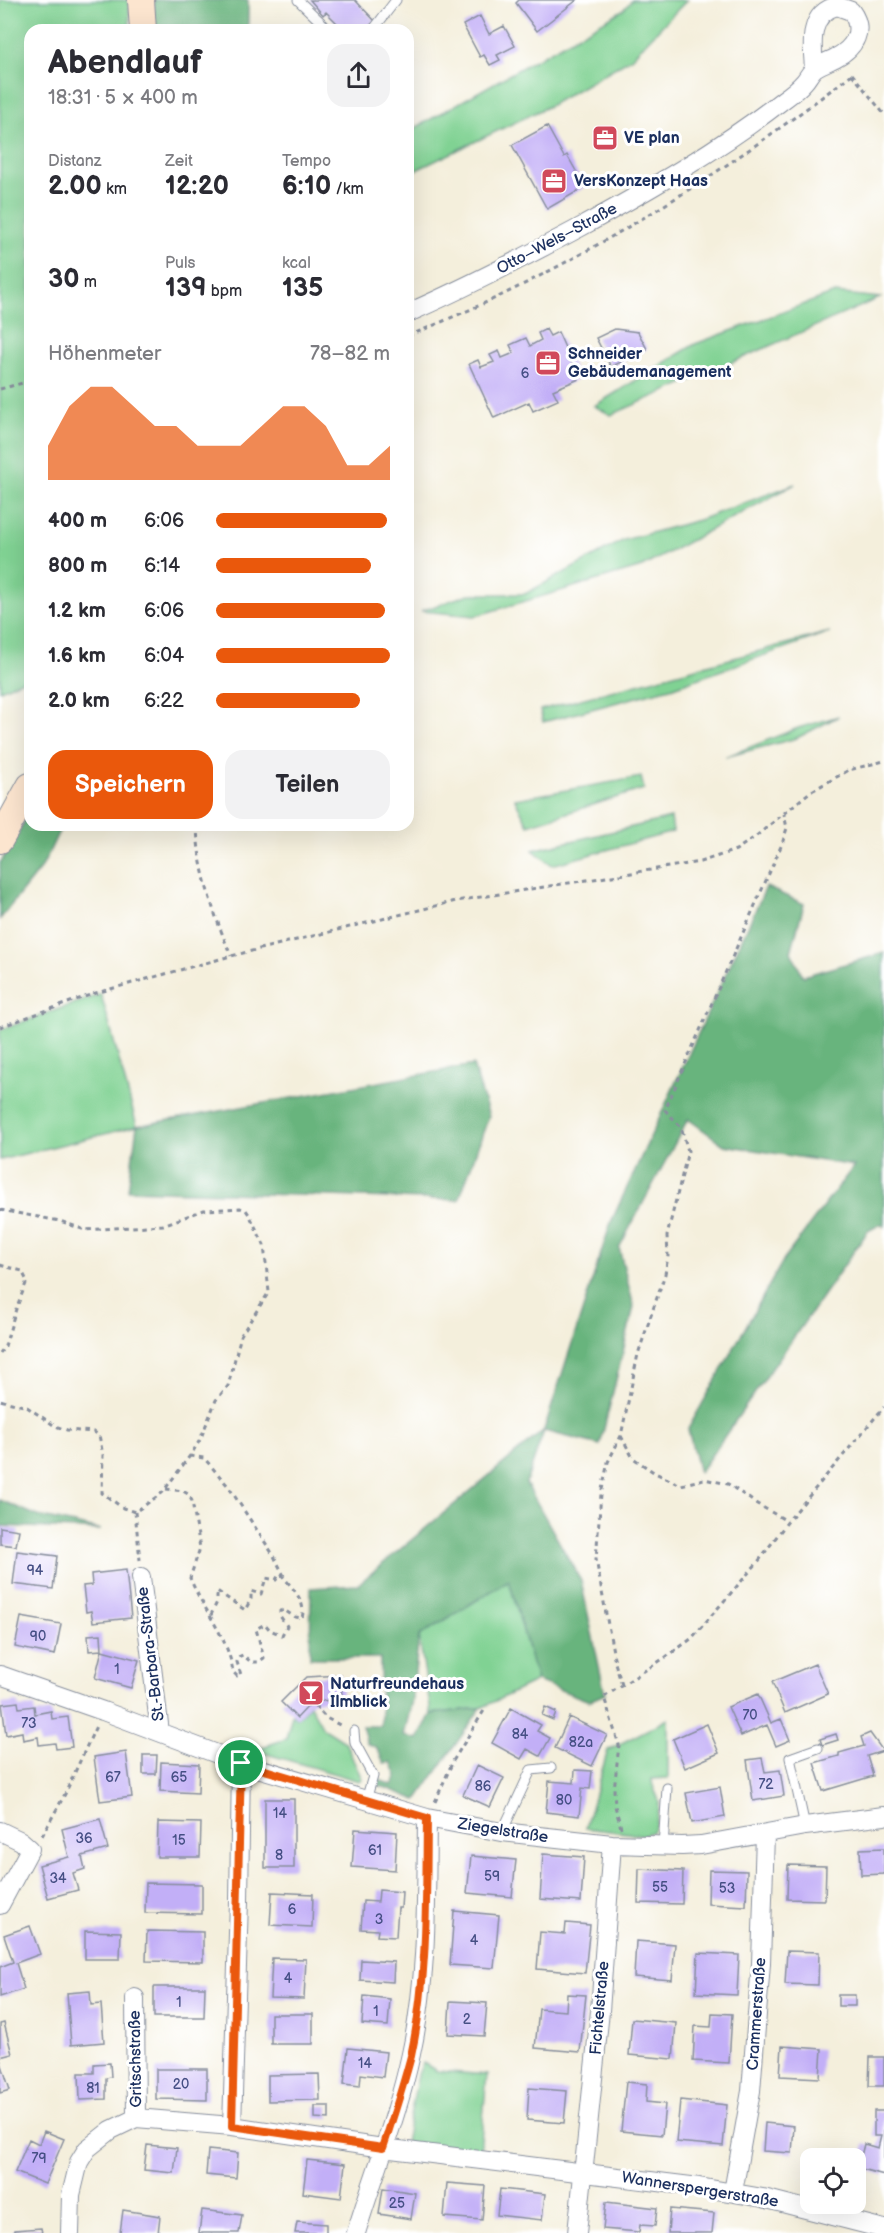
<!DOCTYPE html>
<html lang="de">
<meta charset="utf-8">
<style>
body{margin:0;font-family:"Balsamiq Sans",sans-serif;background:#f2f2f3;color:#2b2b33;height:100vh;display:flex;flex-direction:column;font-size:22px;white-space:nowrap}
*{box-sizing:border-box;margin:0}
p{font-size:20px;color:#7c7c81}
.icon{flex:none;width:33px;height:33px;fill:none;stroke:currentColor;stroke-width:2;stroke-linecap:round;stroke-linejoin:round}
.map{position:relative;flex:1;overflow:hidden}
.drawer{position:absolute;left:24px;top:24px;width:390px;height:807px;display:flex;flex-direction:column;background:#fff;border-radius:18px;box-shadow:0 6px 24px #0002}
.drawer>*{flex:none}
.fabs{position:absolute;left:800px;top:2148px;display:grid;gap:12px}
.fabs a{display:grid;place-items:center;width:66px;height:66px;border-radius:12px;background:#fff;box-shadow:0 6px 24px #0002;font-size:30px}
.pin{position:absolute;display:grid;place-items:center;width:51px;height:51px;color:#fff;margin:-26px;border:3px solid #fff;border-radius:50%;box-shadow:0 2px 6px #0007}
.round{display:grid;place-items:center;flex:none;width:63px;height:63px;border-radius:18px;background:#f2f2f3}
.headline{display:flex;align-items:center;justify-content:space-between;height:102px;padding:0 24px}
h1{font-size:33px;font-weight:600;line-height:45px}
.metrics{display:grid;grid-template-columns:repeat(3,1fr);gap:9px;height:102px;padding:6px 24px}
.metrics div{display:grid;align-content:center}
.metrics b{font-size:26px;font-weight:600}
.metrics small{font-size:16px;font-weight:400}
.metrics p{font-size:16px}
.chart{height:168px;padding:12px 24px}
.chart p{display:flex;justify-content:space-between}
.chart svg{width:100%;height:108px;margin-top:6px;fill:#ea580c;opacity:.7}
.cta{display:flex;gap:12px;margin-top:auto;padding:12px 24px}
.cta a{flex:1;height:69px;border-radius:18px;background:#ea580c;color:#fff;font-size:24px;font-weight:600;line-height:69px;text-align:center}
.cta a+a{background:#f2f2f3;color:#2b2b33}
ul{padding:0 24px;list-style:none;font-size:20px}
li{display:grid;grid-template-columns:96px 72px 1fr;align-items:center;height:45px}
li i{height:15px;border-radius:8px;background:#ea580c}
.map>svg:first-child{display:block}
.green{fill:#80d293;stroke:#4e8078;stroke-width:1.5}
.forest{fill:#68b47d;stroke:#42726e;stroke-width:1.5}
.building{fill:#c2aff7}
.lines{fill:none;stroke-linecap:round;stroke-linejoin:round}
.lane-casing{stroke:#888f9d;stroke-width:11}
.street-casing{stroke:#888f9d;stroke-width:20}
.secondary-casing{stroke:#888f9d;stroke-width:28}
.path{stroke:#888f9d;stroke-width:3;stroke-dasharray:4.5 4.5;stroke-linecap:butt}
.lane{stroke:#fff;stroke-width:9}
.street{stroke:#fff;stroke-width:18}
.secondary{stroke:#fce5cf;stroke-width:26}
.route-casing{stroke:#fff;stroke-width:12}
.route{stroke:#ea580c;stroke-width:8}
.labels{text-anchor:middle;dominant-baseline:central;stroke-width:6;stroke-linejoin:round;paint-order:stroke}
.number-label{font-size:14px;fill:#454f84}
.poi-label{font-size:16px;font-weight:bold;fill:#1b2f5e;stroke:#fff;text-anchor:start}
.street-label{font-size:16px;fill:#1b2f5e;stroke:#fff}
</style>
<div class="map">
<svg width="884" height="2233" viewBox="0 0 884 2233">
<rect width="100%" height="100%" fill="#fff"/>
<filter id="ink" filterUnits="userSpaceOnUse"><feTurbulence type="fractalNoise" baseFrequency=".0167" numOctaves="2"/><feDisplacementMap in="SourceGraphic" scale="12" xChannelSelector="R" yChannelSelector="G"/><feConvolveMatrix kernelMatrix="1 2 1 2 8 2 1 2 1" color-interpolation-filters="sRGB"/></filter>
<filter id="wash" filterUnits="userSpaceOnUse"><feTurbulence type="fractalNoise" baseFrequency=".008" numOctaves="4" result="noise"/><feDisplacementMap in="SourceGraphic" scale="24" xChannelSelector="R" yChannelSelector="G"/><feGaussianBlur stdDeviation="1.35" result="paint"/><feColorMatrix in="noise" values="0 0 0 0 0 0 0 0 0 0 0 0 0 0 0 0 0 1.4 0 .05"/><feComposite in="paint" operator="in"/></filter>
<g filter="url(#wash)">
<rect width="100%" height="100%" fill="#f4efdc"/>
<path class="green" d="M0,0h129l1,30h-100v647l-30,13z
M632,0h55l-57,59 -81,47 -141,68v-42l215,-122z
M835,293l45,5 -269,117 -17,-9 101,-62z
M795,484l-153,83 -167,49 -54,-5 48,-17h56l99,-54 75,-20z
M830,632l-156,55 -131,35 -3,-12z
M839,716l-42,22 -72,19 73,-29z
M641,777l3,12 -116,36 -13,-26z
M671,818l2,14 -121,33 -19,-15z
M101,994l36,132 -137,34v-130z
M509,1580l28,101 -56,27 -50,6 -12,-78z
M310,1705l13,23 22,14 17,37 -3,2 -106,-31 33,-11 6,-25 5,4z
M668,1719v59l-16,1c0,8 3,11 6,19 3,10 -1,25 -6,34l-9,3 -58,-7 23,-78z
M423,2063l14,8 50,4 -7,77 -75,-9 13,-69z"/>
<path class="forest" d="M154,0h94v30h-94z
M30,809v16h32l-19,40 -43,54v-56l16,-25z
M766,887l38,17 -13,48 12,24 81,-23v274l-3,-3 -13,7 -169,242 -11,-44 96,-170 70,-93 -130,-21 -36,-26 -69,129 15,59 -34,138 -56,-14 -18,52 55,98 24,113 -16,7 -52,-20 -28,-101 -90,56 -7,64 -8,36 14,3 13,-25 50,-6 -64,92 -41,-16 3,-4 13,5 5,-9 -6,-14 -7,1 -7,-15 -10,-5 -5,-17h19l-1,-68h-70l1,-70 46,-3 187,-155 67,-208z
M473,1065l16,51 -30,84 -331,-10 9,-64z
M0,1500l38,16 63,14 -101,-4z"/>
<g id="blocks">
<path class="building" d="M310,0h45l20,21 -10,9h-21l-18,-18 -3,3z
M519,0h58l-40,31 -21,-28z
M480,16l9,18 15,-8 11,20 -18,9 3,5 -10,5 -6,-10 -4,2 -17,-32z
M547,126l17,31 3,-2 18,32 -38,22 -35,-64z
M546,329l4,7 8,-4 21,47 -26,11 5,10 -25,11 -4,-9 -35,16 -25,-54 9,-4 3,7 13,-5 -4,-7 9,-4 3,7 12,-5 -4,-8 16,-7 4,8 11,-6 -3,-7z
M615,329l23,3 9,17 -36,18 -15,-29z
M0,1527l19,3 -3,16 -16,-2z
M17,1551l40,5 -4,33 -40,-5z
M126,1570l5,48 -38,4 -2,-11 -5,1 -3,-26 9,-1 -1,-11z
M21,1617l40,7 -6,31 -40,-8z
M101,1634l1,16 -13,1 -1,-16z
M102,1650l37,10 -8,28 -36,-10z
M815,1664l13,30 -43,19 -13,-31z
M341,1675l1,25 -29,1 -16,17 -16,-16 25,-25z
M758,1694l13,29 10,-4 9,21 -14,6 -9,-21 -26,11 -13,-29z
M18,1702l1,6 15,-2 1,8 16,-3 1,8 16,-2 4,30 -16,2 -1,-6 -16,2 -1,-8 -15,3 -1,-8 -16,3 -4,-31z
M545,1707l11,5 -3,8 -11,-5z
M511,1708l30,17 -4,6 13,7 -10,18 -13,-7 -6,10 -29,-16z
M569,1717l38,18 -15,31 -37,-18z
M707,1724l12,29 -34,15 -12,-29z
M870,1733l13,18 -16,5 6,20 -50,15 -9,-28 25,-7v-3l25,-7 -3,-9z
M836,1734l2,6 -16,5 -2,-6z
M126,1752l6,45 -32,4 -6,-44z
M143,1755h14l-1,19h-13z
M762,1758l3,14 15,-2 4,26 -31,5 -6,-41z
M161,1762l38,2 -1,29 -38,-2z
M477,1765l27,13 -14,29 -27,-12z
M575,1770l17,1 -2,18 -8,-1 -3,28 -33,-4 3,-31 25,2z
M720,1787l5,30 -33,6 -6,-30z
M265,1799h29v69h-29z
M100,1819l8,30 -26,7 3,13 -12,4 5,17 -30,8 -9,-33 30,-8 -7,-28z
M158,1822l43,1 -1,34h-43z
M355,1829l42,3 -2,38 -43,-3z
M884,1848v26l-23,1 -1,-26z
M543,1854l41,3 -3,45 -41,-3z
M471,1856l45,4 -4,37 -45,-4z
M788,1865l38,1 -1,34 -38,-1z
M639,1869l44,2 -1,33 -44,-1z
M709,1870l38,1 -1,35 -38,-2z
M146,1883l56,1v30l-57,-1z
M379,1890l23,2 -1,16h-3l-2,29 -19,-1 1,-6 -17,-1 2,-28 15,1z
M272,1892l41,2 -1,33 -42,-2z
M454,1911l45,4 -5,53 -44,-3z
M566,1923l24,2 -5,48 -48,-4 3,-37 25,2z
M30,1926l10,28 -24,9 8,26 -24,8v-30l13,-5 -9,-27z
M85,1931l36,1 -1,27h-35z
M147,1931l56,1v30l-57,-1z
M636,1941l39,3 -3,36 -38,-3z
M787,1951l32,1 -1,33 -33,-1z
M698,1953l41,2 -2,40 -41,-2z
M272,1958l34,1 -2,40 -34,-1z
M361,1960l33,2 -1,20 -33,-2z
M154,1987h51l-1,30h-50z
M90,1991l1,14 10,-1 3,38 -33,3 -4,-52z
M567,1994l19,1 -6,57 -45,-4 4,-39 27,2z
M838,1995h17v11h-17z
M364,1996l26,3 -2,27 -26,-2z
M450,2001l37,2 -3,33 -36,-2z
M712,2013l20,1 -3,49 -36,-2 2,-35 16,1z
M271,2014h42v30h-42z
M632,2019l44,4 -3,36 -44,-4z
M4,2023l8,31 -12,3v-33z
M782,2046l40,3 -2,29 -40,-2z
M348,2048l38,4 -3,25 -22,-3 -1,12 -16,-2z
M870,2057h14v29h-15z
M0,2059l10,31 -10,3z
M110,2063l1,14 -5,1v21l-26,1 -1,-27h15v-9z
M156,2069h51v31l-51,-1z
M319,2074l1,26 -52,1v-26z
M626,2082l21,2 -1,18 19,2 -3,31 -41,-4z
M529,2088l38,3 -3,32 -37,-3z
M680,2100l47,5 -4,41 -47,-4z
M315,2106h14v13l-14,-1z
M874,2111h10v64l-26,-7 6,-24 14,4 3,-12h-7z
M765,2123l29,3 -2,27 -29,-2z
M44,2131l20,8 -19,45 -30,-12 14,-33 10,5z
M147,2145l30,3 -3,25 -30,-3z
M208,2150l30,3 -2,25 -30,-3z
M307,2160l38,4 -4,34 -38,-5z
M447,2183l38,3 -3,34 -38,-3z
M383,2188l32,5 -4,26 -32,-5z
M500,2189l45,5 -3,26 -45,-5z
M606,2202l51,6 -2,18 -15,-1 -1,7 -36,-3z
M670,2209l44,4 -2,20h-44z
M123,2210l37,6 -2,17h-38z
M202,2210l40,5 -3,18h-40z
M297,2222l29,2v9h-31z
M41,2228l1,5h-28v-3z"/>
</g>
</g>
<g filter="url(#ink)">
<use href="#blocks" fill-opacity="0" stroke="#888f9d" stroke-width="1.5"/>
<g class="lines">
<g class="lane-casing">
<path id="lane" d="M298,0l31,30
M373,30l23,-30
M354,1731l1,12 18,33 -7,24
M805,1826l-15,-68 28,-10
M502,1832l29,-62 20,-2
M663,1846l4,-58"/>
</g>
<g class="street-casing">
<path id="street" d="M408,313c59,-26 115,-55 171,-85 70,-38 141,-79 204,-128 7,-5 15,-11 21,-18 4,-4 6,-10 11,-14 6,-4 14,-7 20,-10 20,-10 30,-28 16,-47l-14,-5c-29,7 -25,39 -23,62
M141,1577l19,155
M0,1675l103,36 138,52 186,55 75,14 110,12 70,2 19,-1 104,-19 79,-10
M0,1831l21,10 9,8 -30,56
M135,1998l1,120
M232,2126l7,-225 2,-138
M733,2192l18,-101 10,-128 4,-129
M70,2233l1,-38 8,-33 8,-13 24,-19 25,-12 96,8 151,22 316,39 64,11 121,31
M356,2233c18,-59 42,-118 55,-179 17,-77 15,-157 16,-236
M577,2233l23,-222 12,-167"/>
</g>
<g class="secondary-casing">
<path id="secondary" d="M141,0l2,30
M0,840l30,-54"/>
</g>
<path class="path" d="M852,74l32,40
M408,336c31,-13 62,-26 92,-40 125,-61 243,-137 352,-222
M0,389l30,-8
M197,825c1,46 17,89 34,131
M0,1027l96,-34 135,-37 225,-55 244,-39 36,-12 19,-13 55,-45 39,-22 35,-9
M0,1210l60,11 25,9 78,-5 41,-15 36,-2 6,2 4,6 14,29 5,47 -28,43 -13,51 -12,14 -16,40 -8,13 -30,40 -27,19 -12,-4 -21,-15 1,-38 -4,-20 -5,-3 -27,-2 -12,-4 -28,-19 -27,-7
M0,1265l22,6 5,10 -11,28 -11,37 -5,7
M621,1436l12,22 22,15 26,12 23,-6 24,5 29,20 30,17
M190,1456l14,2 24,28 46,70 10,20
M166,1489l17,2 5,3 4,7 8,47 -10,30c13,32 38,58 43,94l4,4 4,-1 -4,-13 1,-5 5,-2 8,7h7l6,-4 -8,-29 9,-5 5,6 12,5 5,-9 -7,-10v-5l4,-1 11,7 7,1c5,-17 -11,-31 -21,-44l-3,2 -2,4 -10,-2 -5,16 -10,-3v8l-6,11 -28,-19v11l-6,13
M135,1512l5,48
M622,1685l-7,-22 -19,-104 5,-65 7,-32 13,-26 17,-82 27,-80 3,-18 -1,-20 21,-85 -7,-24 -16,-17 117,-266 5,-16 -3,-14
M315,1706l11,12 16,8
M435,1802l18,-41 32,-52
M621,1828l-6,-22 -1,-16 5,-45 -15,-48 62,-40 25,-18 67,-77 30,-41 96,-114
M42,1836l23,-42 31,-68"/>
<use href="#lane" class="lane"/>
<use href="#street" class="street"/>
<use href="#secondary" class="secondary"/>
</g>
</g>
<g class="lines" filter="url(#ink)">
<g class="route-casing">
<path id="route" d="M241,1763l186,55c-1,79 1,160 -16,238 -8,31 -18,61 -28,92l-151,-22z"/>
</g>
<use href="#route" class="route"/>
</g>
<defs>
<g id="office-square" transform="scale(1.35)"><rect x="-9" y="-9" width="18" height="18" rx="4" fill="#d1495b" stroke="#fff"/><path d="M-6-3h4V-5.5h4V-3h4V5H-6ZM-1-4.5V-3h2v-1.5ZM-6 0V1H6V0Z" fill="#fff"/></g>
<g id="bar-square" transform="scale(1.35)"><rect x="-9" y="-9" width="18" height="18" rx="4" fill="#d1495b" stroke="#fff"/><path d="M-6-5H6L.8 .8V4.5H3.5V6h-7V4.5H-.8V.8Z" fill="#fff"/></g>
</defs>
<g fill-rule="evenodd">
<use href="#office-square" x="605" y="138"/>
<use href="#office-square" x="554" y="181"/>
<use href="#office-square" x="548" y="363"/>
<use href="#bar-square" x="311" y="1693"/>
</g>
<g class="labels">
<g class="number-label">
<text x="525" y="373">6</text>
<text x="35" y="1570">94</text>
<text x="38" y="1636">90</text>
<text x="117" y="1669">1</text>
<text x="750" y="1715">70</text>
<text x="29" y="1723">73</text>
<text x="520" y="1734">84</text>
<text x="581" y="1742">82a</text>
<text x="113" y="1777">67</text>
<text x="179" y="1777">65</text>
<text x="766" y="1784">72</text>
<text x="483" y="1786">86</text>
<text x="564" y="1800">80</text>
<text x="280" y="1813">14</text>
<text x="84" y="1838">36</text>
<text x="179" y="1840">15</text>
<text x="375" y="1850">61</text>
<text x="279" y="1855">8</text>
<text x="492" y="1876">59</text>
<text x="58" y="1878">34</text>
<text x="660" y="1887">55</text>
<text x="727" y="1888">53</text>
<text x="292" y="1909">6</text>
<text x="379" y="1919">3</text>
<text x="474" y="1940">4</text>
<text x="288" y="1978">4</text>
<text x="179" y="2002">1</text>
<text x="376" y="2011">1</text>
<text x="467" y="2019">2</text>
<text x="365" y="2063">14</text>
<text x="181" y="2084">20</text>
<text x="93" y="2088">81</text>
<text x="39" y="2158">79</text>
<text x="397" y="2203">25</text>
</g>
<g class="poi-label">
<text x="624" y="138">VE plan</text>
<text x="574" y="181">VersKonzept Haas</text>
<text x="568" y="354">Schneider<tspan x="568" dy="18">Gebäudemanagement</tspan></text>
<text x="330" y="1684">Naturfreundehaus<tspan x="330" dy="18">Ilmblick</tspan></text>
</g>
<g class="street-label">
<text transform="translate(557 239) rotate(-28)">Otto–Wels–Straße</text>
<text transform="translate(151 1654) rotate(-97)">St.-Barbara-Straße</text>
<text transform="translate(503 1831) rotate(9)">Ziegelstraße</text>
<text transform="translate(600 2008) rotate(-85)">Fichtelstraße</text>
<text transform="translate(757 2014) rotate(-86)">Crammerstraße</text>
<text transform="translate(136 2059) rotate(-91)">Gritschstraße</text>
<text transform="translate(700 2190) rotate(9)">Wannerspergerstraße</text>
</g>
</g>
</svg>
<div class="fabs">
<a><svg class="icon" aria-label="locate" viewBox="0 0 24 24"><circle cx="12" cy="12" r="6"/><path d="M12 2v4M12 18v4M2 12h4M18 12h4"/></svg></a>
</div>
<div class="pin" style="left:241px;top:1763px;background:#1e9e55"><svg class="icon" aria-label="arrive" viewBox="0 0 24 24"><path d="M6 21V4h12l-3 4 3 4H6"/></svg></div>
<section class="drawer">
<div class="headline"><div><h1>Abendlauf</h1><p>18:31 · 5 × 400 m</p></div><a class="round"><svg class="icon" aria-label="share" viewBox="0 0 24 24"><path d="M12 15V3M7 8l5-5 5 5M5 13v7h14v-7"/></svg></a></div>
<div class="metrics">
<div><p>Distanz</p><b>2.00<small> km</small></b></div>
<div><p>Zeit</p><b>12:20</b></div>
<div><p>Tempo</p><b>6:10<small> /km</small></b></div>
</div>
<div class="metrics">
<div><b>30<small> m</small></b></div>
<div><p>Puls</p><b>139<small> bpm</small></b></div>
<div><p>kcal</p><b>135</b></div>
</div>
<div class="chart"><p><span>Höhenmeter</span>78–82 m</p>
<svg viewBox="0 0 160 44" preserveAspectRatio="none"><path d="M0 44V30L10 14L20 6L30 6L40 14L50 22L60 22L70 30L80 30L90 30L100 22L110 14L120 14L130 22L140 38L150 38L160 30V44z"/></svg>
</div>
<ul>
<li><b>400 m</b>6:06<i style="width:98%"></i></li>
<li><b>800 m</b>6:14<i style="width:89%"></i></li>
<li><b>1.2 km</b>6:06<i style="width:97%"></i></li>
<li><b>1.6 km</b>6:04<i style="width:100%"></i></li>
<li><b>2.0 km</b>6:22<i style="width:83%"></i></li>
</ul>
<div class="cta"><a>Speichern</a><a>Teilen</a></div>
</section>
</div>
